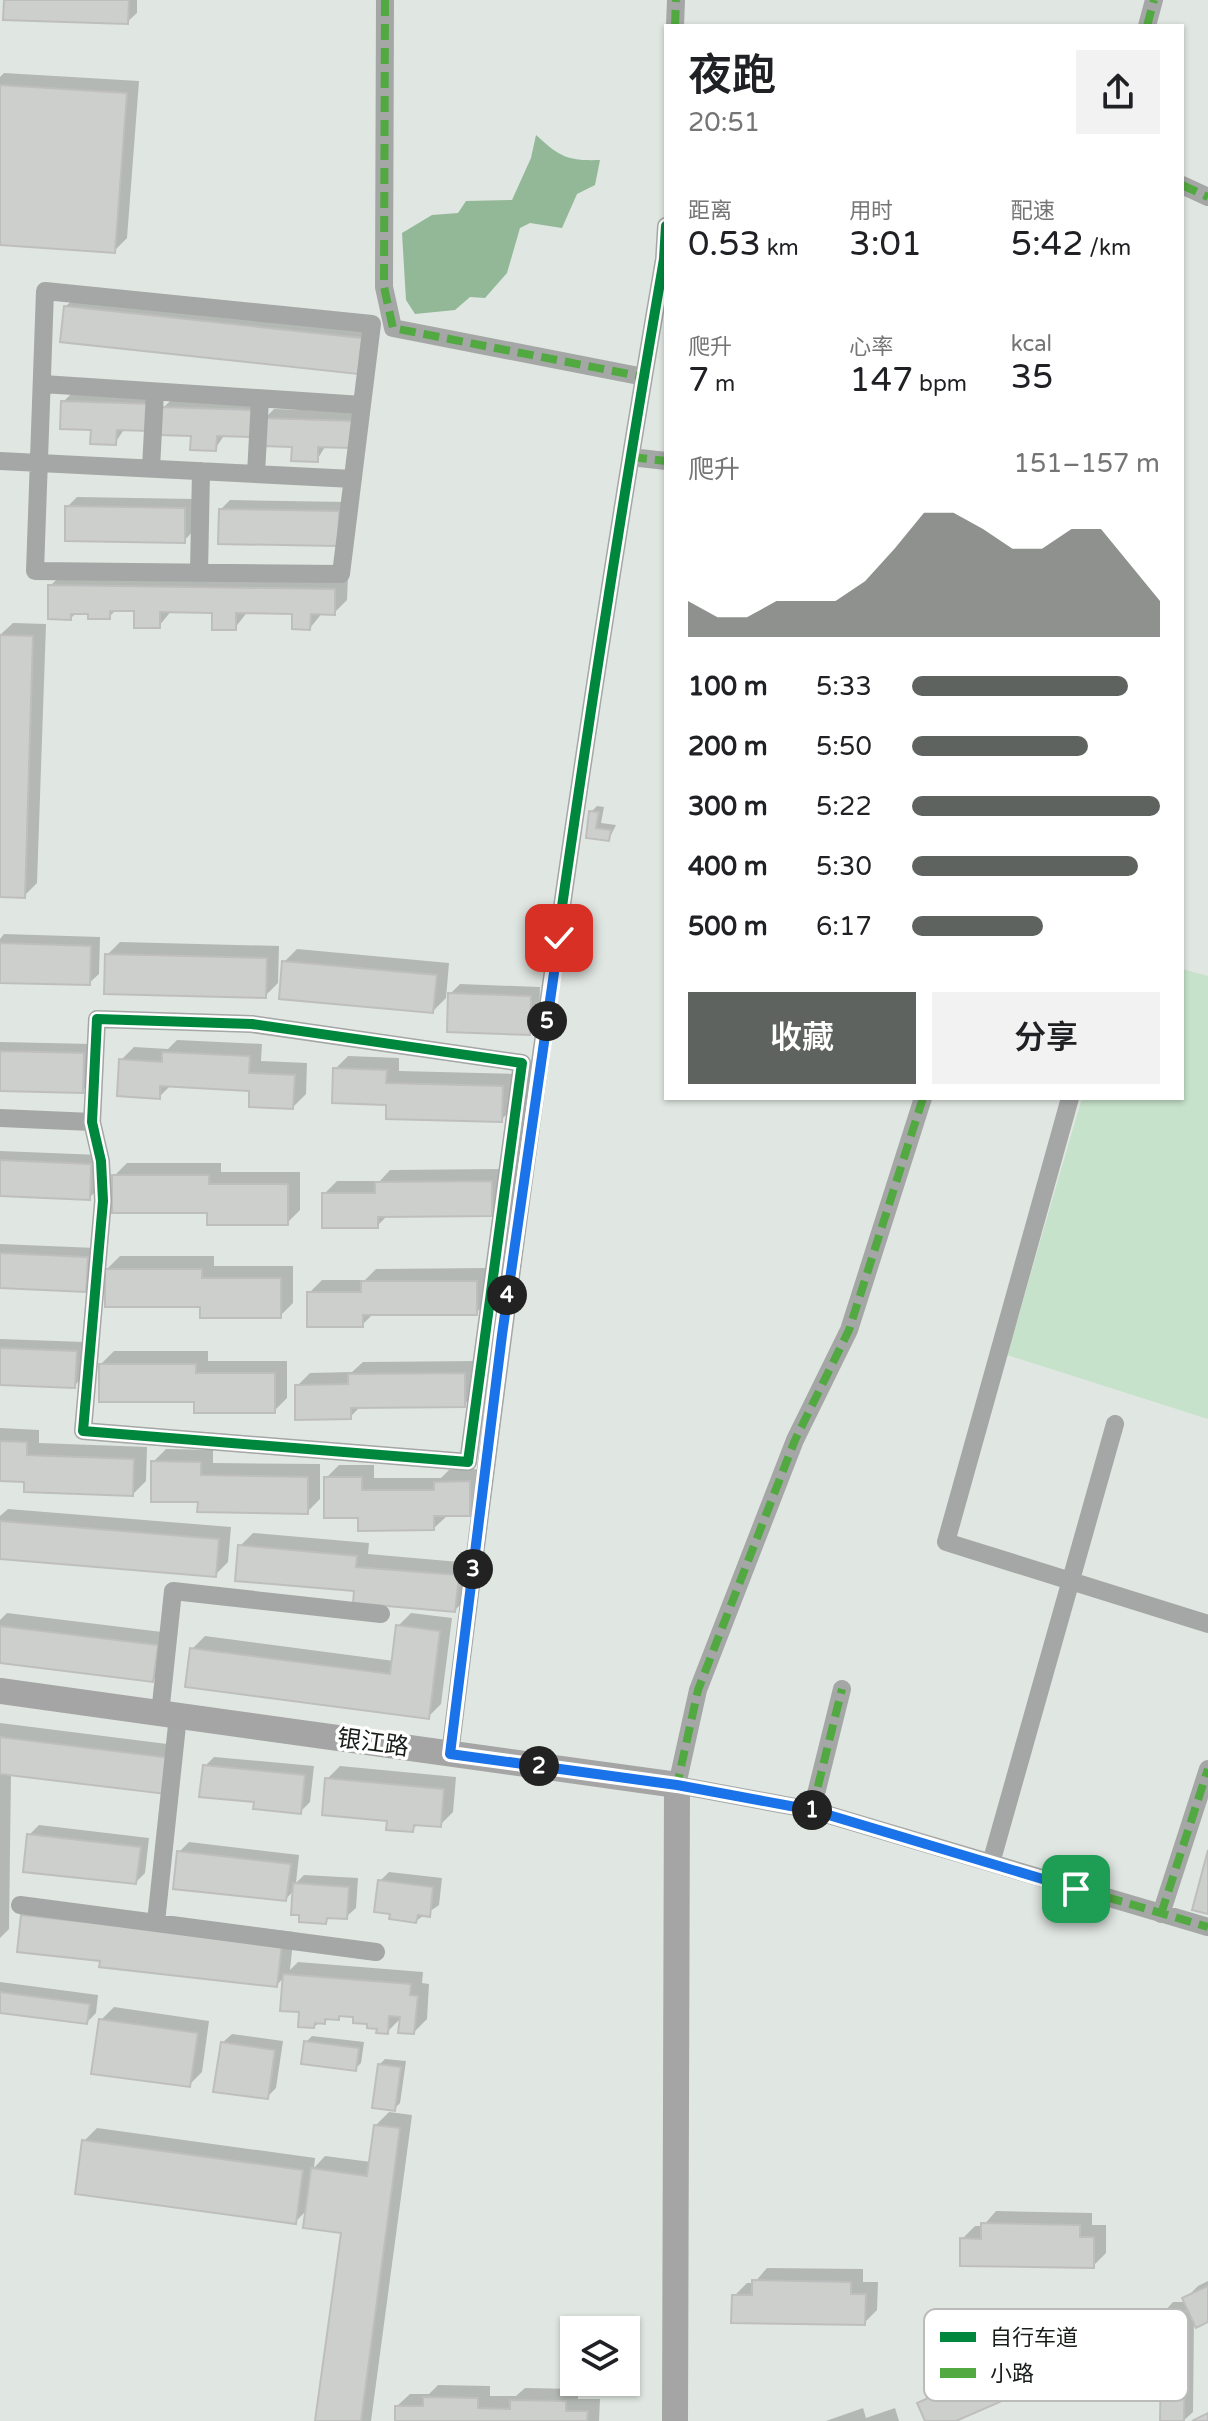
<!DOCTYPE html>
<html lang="zh">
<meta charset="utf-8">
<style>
body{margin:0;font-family:"Varela Round","Noto Sans SC",sans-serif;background:#f2f2f2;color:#202124;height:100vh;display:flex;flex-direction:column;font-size:30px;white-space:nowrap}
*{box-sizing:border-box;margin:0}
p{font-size:26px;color:#757577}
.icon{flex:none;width:44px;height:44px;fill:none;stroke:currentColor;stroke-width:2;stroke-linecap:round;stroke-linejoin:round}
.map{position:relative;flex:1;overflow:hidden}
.drawer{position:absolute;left:664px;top:24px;width:520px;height:1076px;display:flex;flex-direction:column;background:#fff;border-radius:0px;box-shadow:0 2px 6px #0004}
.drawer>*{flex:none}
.buttons{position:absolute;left:560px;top:2316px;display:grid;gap:16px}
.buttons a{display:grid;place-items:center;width:80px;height:80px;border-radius:0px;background:#fff;box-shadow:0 2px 6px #0004;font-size:40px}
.pin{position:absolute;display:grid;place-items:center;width:68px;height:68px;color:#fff;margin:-34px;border-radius:16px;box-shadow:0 4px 12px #0006}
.km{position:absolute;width:40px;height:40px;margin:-20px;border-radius:50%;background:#222;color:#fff;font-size:22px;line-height:40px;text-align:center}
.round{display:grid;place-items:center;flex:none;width:84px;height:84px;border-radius:0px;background:#f2f2f2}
.overview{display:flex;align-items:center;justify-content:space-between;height:136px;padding:0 24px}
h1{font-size:44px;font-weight:600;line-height:60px}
.stats{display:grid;grid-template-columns:repeat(3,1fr);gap:12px;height:136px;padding:8px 24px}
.stats div{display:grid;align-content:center}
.stats b{font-size:34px;font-weight:600}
.stats small{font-size:22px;font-weight:400}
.stats p{font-size:22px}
.chart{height:224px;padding:16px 24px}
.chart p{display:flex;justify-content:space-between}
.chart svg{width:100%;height:144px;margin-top:8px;fill:#5f635f;opacity:.7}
.primary-button{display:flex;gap:16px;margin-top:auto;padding:16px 24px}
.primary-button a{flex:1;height:92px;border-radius:0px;background:#5f635f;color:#fff;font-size:32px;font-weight:600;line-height:92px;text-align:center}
.primary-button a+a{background:#f2f2f2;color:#202124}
ul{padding:0 24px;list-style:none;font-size:26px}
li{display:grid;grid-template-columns:128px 96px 1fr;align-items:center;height:60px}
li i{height:20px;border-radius:10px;background:#5f635f}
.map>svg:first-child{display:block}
.green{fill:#c6e2ca}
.water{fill:#93b898}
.shadow{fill:#0003}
.building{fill:#cdcfcd;stroke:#bebebe;stroke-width:2}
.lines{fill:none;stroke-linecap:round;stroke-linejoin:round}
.street{stroke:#a4a7a5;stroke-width:18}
.secondary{stroke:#a4a5a4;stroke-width:26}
.quiet{stroke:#52a942;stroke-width:8;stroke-dasharray:16 8;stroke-linecap:butt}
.cycleway-casing{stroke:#fff;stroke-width:15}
.cycleway{stroke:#00873e;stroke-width:10}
.route-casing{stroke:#fff;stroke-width:16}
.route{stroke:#1a73e8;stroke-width:10}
.labels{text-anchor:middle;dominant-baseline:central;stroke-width:7;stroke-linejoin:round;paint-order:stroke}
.street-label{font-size:24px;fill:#191d19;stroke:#fff}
.key{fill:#fff;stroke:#babbba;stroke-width:2}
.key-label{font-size:22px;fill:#191d19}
</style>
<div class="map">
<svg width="1208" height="2421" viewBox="0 0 1208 2421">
<rect width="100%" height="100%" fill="#e0e6e1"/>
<path class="green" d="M1182,969l26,7v443l-201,-64 75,-257h100z"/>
<path class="water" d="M536,135c24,22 31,26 64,25l-5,25 -18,9 -15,34 -32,-5 -10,5 -13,45 -22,25 -15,-1 -15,13 -40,4 -9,-14 -4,-67 30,-18 26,-2 8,-12 46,-1 19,-42z"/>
<path class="shadow" d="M6,0h131v13l-10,9z
M4,73l135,8 -12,157 -13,13 -114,-8v-166z
M79,294l295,32 -17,46 -291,-66z
M73,392l88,3 -1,16 13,-13 88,3 -36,33 -10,15 -22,-15 -68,-6 -10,15 -52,-41z
M274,409l88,3 -36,33 -9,15 -53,-41z
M77,497l117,2 -1,32 -9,10 -117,-34z
M230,500l117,2v32l-126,-25z
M63,573l285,3 -1,24 -13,13 -11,-1 -13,16 -16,-16 -46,-1 -13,17 -21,-17 -42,-1 -13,16 -23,-16 -19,-1 -8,8 -32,-5 -6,6 -21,-32z
M13,623l33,1 -9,259 -13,13 -24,-1v-260z
M597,806l7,1 -3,16 15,2 -7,14 -21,-3 3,-24z
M4,934l96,3 -1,37 -10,9 -89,-2v-42z
M120,942l159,4 -1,37 -13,13 -158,-41z
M297,949l152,14 -3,35 -13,13 -149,-49z
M460,984l80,3 -1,36 -10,10 -79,-39z
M177,1040l85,4 -1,17 46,2 -1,31 -13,13 -42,-18 -80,-4 -12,12 -38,-37 13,-13 34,2z
M0,1042l93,2 -1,37 -10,10 -82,-2z
M348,1056l51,2v13l116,3 -1,33 -13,13 -112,-17 -54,-34z
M0,1151l100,4 -1,33 -10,10 -89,-4z
M127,1163h94v9h79v38l-13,13 -78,-12 -95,-35z
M504,1169l1,32 -13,13h-103l-12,12 -53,-32 13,-13h43l10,-11z
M0,1244l96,4 -1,33 -10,9 -85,-4z
M120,1256h94v10h79v37l-13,13 -78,-11 -95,-36z
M489,1268v32l-13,13h-102l-12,12 -53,-32 13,-13h43l11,-11z
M0,1339l85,3 -1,34 -10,10 -74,-3z
M114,1351h94v10h79v37l-13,13 -78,-11 -95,-36z
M477,1361v31l-13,13 -103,1 -11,11 -53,-31 13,-13 42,-1 11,-10z
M0,1428l39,2v13l108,4 -1,34 -13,13 -133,-15z
M166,1449l47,1v13l107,1v35l-13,13 -107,-12 -47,-38z
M339,1465h35v13h67l8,-8 33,-1v32l-13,13 -22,2 -13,12 -74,-12 -34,-38z
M8,1509l223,18 -3,35 -13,13 -215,-18v-41z
M253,1533l116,10 -1,11 103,9 -3,34 -13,13 -99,-21 -116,-43z
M7,1613l163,20 -4,34 -13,13 -153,-19v-41z
M411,1613l41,5 -11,86 -13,13 -236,-68 13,-13 189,25 4,-35z
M0,1723l183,23 -5,33 -167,-6 -2,156 -9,9z
M214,1757l100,9 -4,36 -10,10 -44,-11 -51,-35z
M340,1766l116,11 -3,35 -13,13 -21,-2 -7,7 -85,-51z
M39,1825l110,13 -4,35 -9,9 -107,-47z
M189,1842l110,13 -3,28 8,-8 54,3 -2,30 -10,9 -15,-1 -6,6 -31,-32 -8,9 -107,-47z
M389,1872l53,6 -3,27 -23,16 -24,-9 -12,-31z
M36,1903l258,29 -4,38 8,-8 125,10 -1,11 7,1 -2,35 -13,13 -13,-14 -14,14 -31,-16 -15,-2 -27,12 -30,-49 -7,8 -175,-25 -79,-44z
M0,1982l98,13 -2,18 -9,9 -87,-11z
M114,2007l95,14 -7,51 -13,13 -88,-65z
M232,2034l51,7 -7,47 -9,9 -45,-54z
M312,2036l52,6 -3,21 -6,6 -49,-27z
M385,2059l21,2 -6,42 -6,6 -15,-44z
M389,2112l23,3 -41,306h-54l26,-190 -36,-21 -12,12 -211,-81 13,-13 218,30 -1,10 11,-12 46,6 5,-37z
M996,2211l96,2v12h14v28l-13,13 -131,-27 13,-13h8z
M767,2268l96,1v13h15l-1,28 -13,13 -130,-27 13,-13h7z
M1208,2281v39l-14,-2 -1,94 -10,9 -19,-109 9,-10h13l-1,-3 13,-13z
M1014,2339l6,12 20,-9 12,27 -13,13 -88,39h-24l-8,-18 25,-18 -3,-7 13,-12z
M438,2385l52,1v10h26l9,-8 53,1v10h22l-1,22h-202v-15l13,-12h19z
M863,2408l3,10 29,-10 4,13h-73z"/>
<path class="building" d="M4,0h125l-1,24 -125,-4z
M0,85l127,8 -12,160 -115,-8z
M64,306l298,32 -4,36 -298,-32z
M61,401l91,3 -1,27 -34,-1 -1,15 -26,-1 1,-14 -31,-1z
M161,407l91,3 -1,27 -34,-1 -1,15 -26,-1 1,-14 -31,-1z
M262,418l91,3 -1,27 -34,-1v15l-27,-1 1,-14 -30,-1z
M65,506l120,2v35l-120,-2z
M219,509l120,2 -1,35 -120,-2z
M48,585l287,4v26l-24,-1 -1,16 -18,-1v-15l-56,-1v17h-24v-17l-52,-1v16h-26v-17h-24v8h-22v-5h-17v6l-23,-1z
M0,635l33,1 -8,262 -25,-1z
M589,811l10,1 -3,16 15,2 -2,11 -23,-3z
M0,943l91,3 -1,39 -90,-2z
M105,954l162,4 -1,40 -162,-4z
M282,961l155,14 -4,38 -154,-14z
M448,993l83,3 -1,39 -83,-3z
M0,1051l84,2 -1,40 -83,-2z
M162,1052l88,4 -1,17 46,2 -2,34 -44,-2v-16l-89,-5v13l-43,-3 2,-37 43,3z
M333,1068l54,2 -1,13 117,3 -1,36 -116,-3v-14l-54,-2z
M0,1160l91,4 -1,36 -90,-4z
M112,1175h97v9h79v41h-81v-12h-95z
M492,1181v35l-114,1v11h-56v-35h53v-11z
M0,1253l88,4 -2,35 -86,-4z
M105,1269h97v9h79v40h-81v-11h-95z
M361,1281h116v34h-114v12h-56v-35h54z
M0,1348l77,3 -2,37 -75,-3z
M99,1364h97v9h79v40h-81v-11h-95z
M465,1373v34l-114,1v11l-56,1v-35l53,-1v-10z
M0,1441l27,1v13l107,4 -1,37 -109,-4v-10l-24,-1z
M151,1461l50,1v13l107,2v37l-111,-2 1,-10h-47z
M324,1477h38v13h72v-8l36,-1v35h-36v14l-76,1v-13h-34z
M0,1521l219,18 -3,38 -216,-18z
M238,1545l119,11 -1,11 103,8 -4,37 -102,-9 1,-12 -119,-10z
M396,1625l44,6 -11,88 -244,-32 5,-39 200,26z
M0,1626l158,19 -5,37 -153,-19z
M0,1737l171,21 -5,36 -166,-20z
M203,1765l102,10 -4,39 -48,-5 1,-7 -55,-5z
M325,1778l119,11 -3,38 -27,-2 -1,7 -27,-2 1,-9 -65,-6z
M27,1834l114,13 -5,37 -113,-12z
M1208,1850v64l-16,-4z
M177,1851l114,13 -5,37 -113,-12z
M378,1880l55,7 -3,30 -12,-2 -2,8 -27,-4 1,-5 -16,-2z
M293,1883l56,4 -2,32 -20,-1 -1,6 -27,-2v-7h-8z
M21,1915l261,29 -5,43 -178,-20 1,-6 -83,-9z
M283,1974l128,10 -1,11 8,1 -4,38 -16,-1 2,-16 -11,-1 -1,18 -12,-1 1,-4 -10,-1v-4l-14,-1v-6l-14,-1v4l-14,-1v5l-10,-1 -1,5 -16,-1 1,-15 -19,-1z
M0,1992l90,12 -3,20 -87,-11z
M99,2019l99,14 -8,54 -99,-13z
M304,2041l55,7 -3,23 -55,-7z
M221,2042l54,8 -7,49 -55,-7z
M378,2064l23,3 -6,44 -23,-3z
M374,2125l26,3 -39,293h-46l26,-188 -38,-5 8,-60 56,8z
M82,2140l221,30 -7,54 -221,-30z
M981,2223l99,2v12h14v31l-134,-2v-28l21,1z
M752,2280l99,2v12h15l-1,31 -134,-2 1,-28h20z
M1208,2286v36l-12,6 -14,-30z
M1162,2311h24l-2,110h-24z
M1001,2351l5,12 21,-9 14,30 -85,37h-31l-8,-18 27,-12 -6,-13z
M423,2397l55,1v10l32,1v-9l56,1v10h22l-1,10h-192v-15h28z
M1208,2413v8h-16z"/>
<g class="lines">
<path class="street" d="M385,0l-1,287 9,41 251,49
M675,26l1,-26
M1147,26l7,-26
M1182,185l26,12
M45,291l327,33 -31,250 -306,-3z
M43,384l319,21
M631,457l35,4
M0,461l353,18
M151,468l4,-76
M256,474l4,-75
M199,573l2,-102
M97,1019l155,5 270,39 -54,399 -385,-31 20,-230 -2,-40 -9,-39z
M923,1098l-74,232 -54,110 -97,250 -21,95 135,25 396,117
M1070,1098l-124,444 262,82
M0,1118l92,4
M160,1714l13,-123 208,23
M450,1754c62,-500 128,-999 214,-1495l2,-33
M812,1810l30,-121
M991,1863l124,-439
M20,1905l356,47
M1161,1914l47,-145
M156,1922l22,-206"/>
<path class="secondary" d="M0,1691l677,94 -2,636"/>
<path class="quiet" d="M385,0l-1,287 9,41 251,49
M675,26l1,-26
M1147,26l7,-26
M1182,185l26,12
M631,457l35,4
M923,1098l-74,232 -54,110 -97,250 -21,95 135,25 396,117
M812,1810l30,-121
M1161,1914l47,-145"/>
<g class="cycleway-casing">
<path id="cycleway" d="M97,1019l155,5 270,39 -54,399 -385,-31 20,-230 -2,-40 -9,-39z
M450,1754c62,-500 128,-999 214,-1495l2,-33"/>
</g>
<use href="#cycleway" class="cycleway"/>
</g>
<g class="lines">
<g class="route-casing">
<path id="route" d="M559,938l-57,397 -52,419 227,31 135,25 264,79"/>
</g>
<use href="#route" class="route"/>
</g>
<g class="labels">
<g class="street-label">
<text transform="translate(373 1743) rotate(8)">银江路</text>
</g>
</g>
<rect x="924" y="2309" width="264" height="92" rx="12" class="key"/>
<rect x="940" y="2332" width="36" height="10" fill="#00873e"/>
<rect x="940" y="2368" width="36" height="10" fill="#52a942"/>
<g class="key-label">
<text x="990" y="2345">自行车道</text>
<text x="990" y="2381">小路</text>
</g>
</svg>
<div class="buttons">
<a><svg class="icon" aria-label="layers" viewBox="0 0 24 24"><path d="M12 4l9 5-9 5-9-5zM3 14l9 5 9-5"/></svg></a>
</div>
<div class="pin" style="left:1076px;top:1889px;background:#1e9e55"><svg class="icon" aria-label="arrive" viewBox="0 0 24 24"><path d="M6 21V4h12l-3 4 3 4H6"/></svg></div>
<div class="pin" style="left:559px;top:938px;background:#d93025"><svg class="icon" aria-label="check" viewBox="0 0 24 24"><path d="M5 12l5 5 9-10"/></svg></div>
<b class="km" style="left:812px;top:1810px">1</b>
<b class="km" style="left:539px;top:1766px">2</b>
<b class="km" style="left:473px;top:1569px">3</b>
<b class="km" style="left:507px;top:1295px">4</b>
<b class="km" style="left:547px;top:1021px">5</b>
<section class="drawer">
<div class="overview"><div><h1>夜跑</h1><p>20:51</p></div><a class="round"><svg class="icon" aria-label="share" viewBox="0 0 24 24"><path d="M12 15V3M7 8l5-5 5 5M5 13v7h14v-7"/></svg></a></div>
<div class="stats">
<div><p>距离</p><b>0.53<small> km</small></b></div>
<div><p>用时</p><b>3:01</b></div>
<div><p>配速</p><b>5:42<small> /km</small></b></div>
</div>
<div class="stats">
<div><p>爬升</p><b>7<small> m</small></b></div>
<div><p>心率</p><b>147<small> bpm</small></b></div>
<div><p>kcal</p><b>35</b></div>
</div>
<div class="chart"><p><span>爬升</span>151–157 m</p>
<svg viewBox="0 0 160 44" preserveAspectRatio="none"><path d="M0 44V33L10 38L20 38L30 33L40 33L50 33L60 27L70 17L80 6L90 6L100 11L110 17L120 17L130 11L140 11L150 22L160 33V44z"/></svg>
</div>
<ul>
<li><b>100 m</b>5:33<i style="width:87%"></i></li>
<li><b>200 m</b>5:50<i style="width:71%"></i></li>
<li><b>300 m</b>5:22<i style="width:100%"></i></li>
<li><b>400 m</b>5:30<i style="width:91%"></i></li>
<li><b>500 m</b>6:17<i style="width:53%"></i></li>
</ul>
<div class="primary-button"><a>收藏</a><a>分享</a></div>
</section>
</div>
